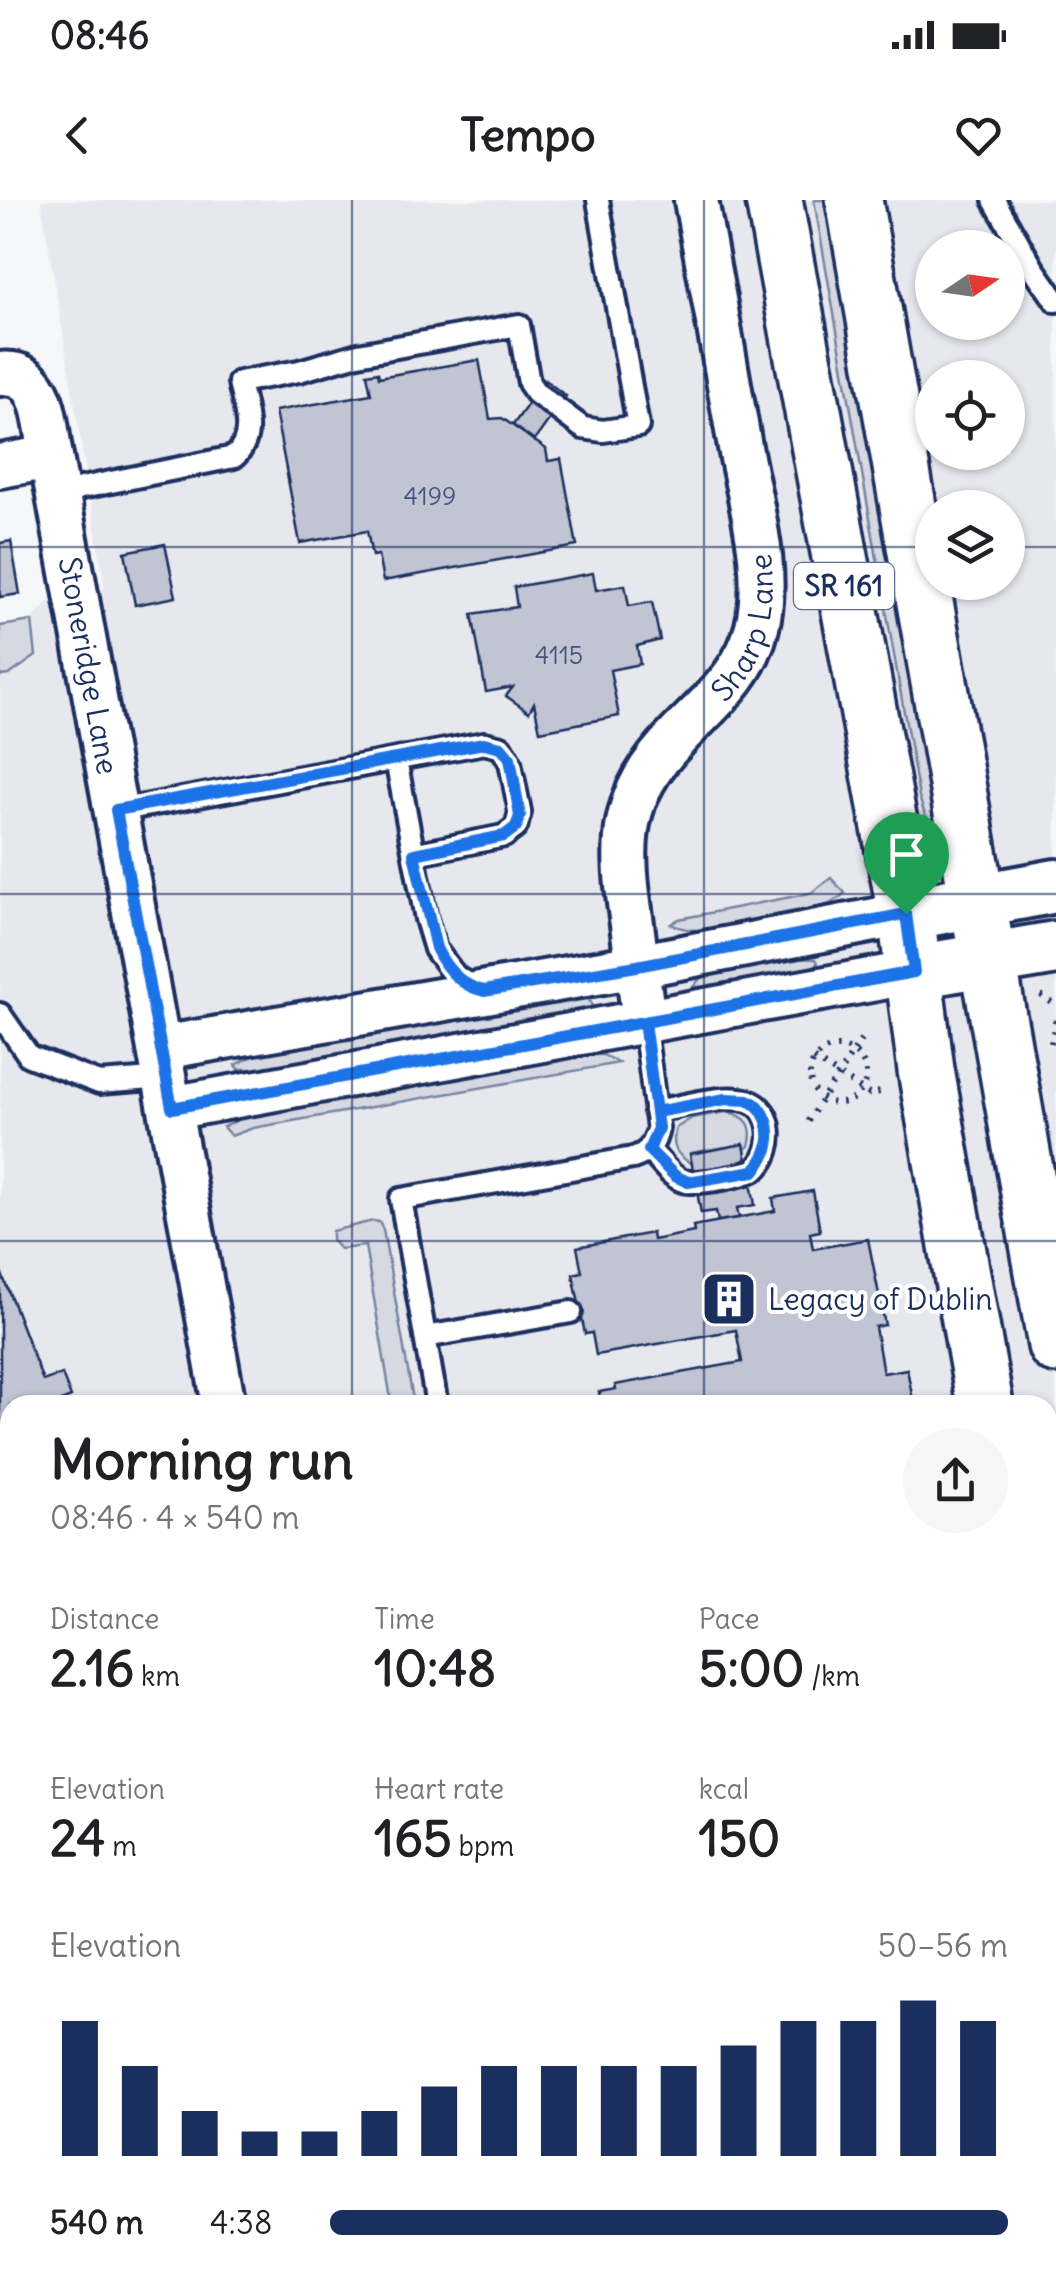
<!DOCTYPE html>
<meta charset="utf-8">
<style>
body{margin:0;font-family:Delius,sans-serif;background:#f6f6f6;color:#202124;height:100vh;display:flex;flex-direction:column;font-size:38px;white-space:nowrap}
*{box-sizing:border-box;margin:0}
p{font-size:32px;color:#757577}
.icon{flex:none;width:55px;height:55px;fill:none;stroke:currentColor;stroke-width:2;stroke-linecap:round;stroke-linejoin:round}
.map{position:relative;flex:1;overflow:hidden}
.panel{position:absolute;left:0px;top:1195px;width:1058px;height:888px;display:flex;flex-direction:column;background:#fff;border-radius:30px 30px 0 0;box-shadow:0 2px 8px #0004}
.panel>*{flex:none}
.needle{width:65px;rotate:77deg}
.fabs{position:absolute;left:915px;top:30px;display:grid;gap:20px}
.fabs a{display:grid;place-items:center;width:110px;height:110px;border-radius:50%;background:#fff;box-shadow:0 2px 8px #0004;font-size:50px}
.pin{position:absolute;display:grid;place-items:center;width:85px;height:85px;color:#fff;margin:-102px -42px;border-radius:50% 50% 50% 0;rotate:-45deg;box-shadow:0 0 10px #0007}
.pin .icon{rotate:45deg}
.round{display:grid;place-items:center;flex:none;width:105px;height:105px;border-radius:52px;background:#f6f6f6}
.overview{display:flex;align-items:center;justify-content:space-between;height:170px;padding:0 50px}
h1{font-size:55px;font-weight:800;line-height:75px}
.figures{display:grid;grid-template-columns:repeat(3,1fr);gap:15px;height:170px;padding:10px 50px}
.figures div{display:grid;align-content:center}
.figures b{font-size:50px;font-weight:800}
.figures small{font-size:28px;font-weight:400}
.figures p{font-size:28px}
.chart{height:280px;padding:20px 50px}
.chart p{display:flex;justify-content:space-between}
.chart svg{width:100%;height:180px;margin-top:10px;stroke:#1b2f5e;stroke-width:6}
ul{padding:0 50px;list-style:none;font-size:32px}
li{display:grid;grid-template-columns:160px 120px 1fr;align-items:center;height:75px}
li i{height:25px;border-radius:12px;background:#1b2f5e}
.status{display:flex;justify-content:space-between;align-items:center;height:70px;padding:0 50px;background:#fff;direction:ltr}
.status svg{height:28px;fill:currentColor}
header{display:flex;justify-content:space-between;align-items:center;height:130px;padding:0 50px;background:#fff;font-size:45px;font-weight:800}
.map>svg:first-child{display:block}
.built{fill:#e6e8ee;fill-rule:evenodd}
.green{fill:#d6d9e2;stroke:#7884a0;stroke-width:2.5}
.building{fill:#c0c4d3;stroke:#1b2f5e;stroke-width:2.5}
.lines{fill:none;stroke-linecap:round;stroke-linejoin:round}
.service-casing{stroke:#1b2f5e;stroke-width:28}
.minor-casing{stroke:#1b2f5e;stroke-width:50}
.tertiary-casing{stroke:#1b2f5e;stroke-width:60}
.primary-casing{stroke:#1b2f5e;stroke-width:62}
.path{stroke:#1b2f5e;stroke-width:6;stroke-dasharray:2.5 8;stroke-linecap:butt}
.service{stroke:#fff;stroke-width:20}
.minor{stroke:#fff;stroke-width:42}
.tertiary{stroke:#fff;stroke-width:52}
.primary{stroke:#fff;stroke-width:55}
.route-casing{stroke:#fff;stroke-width:20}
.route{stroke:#1a73e8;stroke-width:12}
.grid{fill:none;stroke:#1b2f5e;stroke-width:2.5;stroke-opacity:0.55}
.labels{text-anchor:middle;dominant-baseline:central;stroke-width:8;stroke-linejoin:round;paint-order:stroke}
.number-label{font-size:25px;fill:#44547b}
.shield{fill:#fff;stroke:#5f6d8e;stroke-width:2.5}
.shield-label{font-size:28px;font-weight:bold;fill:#1b2f5e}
.street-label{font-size:30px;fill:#1b2f5e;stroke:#fff}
.poi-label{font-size:30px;fill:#1b2f5e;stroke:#fff;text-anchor:start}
</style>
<div class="status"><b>08:46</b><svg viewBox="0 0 49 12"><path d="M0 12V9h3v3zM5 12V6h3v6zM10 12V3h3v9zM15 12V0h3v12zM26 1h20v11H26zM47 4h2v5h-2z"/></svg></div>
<header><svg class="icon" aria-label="back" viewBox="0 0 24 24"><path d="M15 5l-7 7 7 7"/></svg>Tempo<svg class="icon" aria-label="heart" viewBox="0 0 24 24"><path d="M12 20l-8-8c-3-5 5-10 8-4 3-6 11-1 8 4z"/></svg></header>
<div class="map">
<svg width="1056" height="2082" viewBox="0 0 1056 2082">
<rect width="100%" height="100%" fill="#f6f7f9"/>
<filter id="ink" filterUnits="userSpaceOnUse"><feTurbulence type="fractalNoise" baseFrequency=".01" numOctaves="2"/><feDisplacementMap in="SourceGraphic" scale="20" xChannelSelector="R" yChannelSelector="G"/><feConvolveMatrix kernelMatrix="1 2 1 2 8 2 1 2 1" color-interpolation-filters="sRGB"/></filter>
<g filter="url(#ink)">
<path class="built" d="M41,0h1015v2082h-1056v-408l10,-2v400h1038v-867h-1038v201l-10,2v-932l9,-1 27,-19 -4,-35 16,-19 57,-14zM932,48h76v74h-76zM932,178h76v74h-76zM932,308h76v74h-76z"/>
<path class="green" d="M814,0h17l105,621 -3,3 -8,-9 -6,-18z
M32,421l4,35 -27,19 -9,1v-50z
M831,678l14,15c-26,27 -140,49 -174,31l8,-5 132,-26z
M792,758l24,1 2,4 -12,9 -93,18 -19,-4 7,-9z
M584,798l6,3 2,5 -4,4 -321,59h-28l-3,-4 17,-9 16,-4z
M587,855h16l16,8 -366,65 -22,8 -8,-9 23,-11z
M726,912c20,3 29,13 23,34l-4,3 -1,-5 -54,9 1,10c-16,-8 -20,-18 -15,-35l16,-10z
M373,1021l6,1 4,8 31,175h-22l-27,-159 -25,3 -8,-9v-9z
M10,1406v266l-10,2v-266z
M1048,1863l7,3 1,4v212h-34l-2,-9 28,-1z"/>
<path class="building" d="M479,160l11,59 12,-1 44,31 2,12 13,-2 16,87 -194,35 -5,-26 -6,1 -5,-25 -67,12 -25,-132 96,-17 -4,-20 11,-2 1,5z
M545,180l21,16 -32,45 -21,-16z
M11,341l9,53 -20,3v-54z
M165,344l11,53 -41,8 -10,-53z
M593,373l3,17 29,-5 4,21 23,-4 8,38 -23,6 3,18 -30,6 9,46 -79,15 -6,-28 -5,9 -23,-16 7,-9 -27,5 -14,-78 45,-7 -3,-20z
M744,944l11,61 -18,3 2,10 -21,3 -2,-10 -15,2 -11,-59z
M813,991l7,40 -10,2 3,16 55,-10 17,86 -10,2 8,46 24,-4 7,36h-327v-4l13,-2 -1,-7 17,-3 -1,-4 127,-23 -6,-32 -140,25 -4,-22 -7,1 -12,-60 9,-2 -5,-25 75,-14 1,7 41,-8 -1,-6 82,-15 -2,-13z
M0,1069l43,112 19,-7 9,23 -19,8h-42v41l-4,-11 -6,2z
M10,1686v274l-10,2v-274z
M451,2072h385l-65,10h-319z"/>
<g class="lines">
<g class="service-casing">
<path id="service" d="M994,0l39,68 23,33
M57,293l177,-36c23,-20 10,-49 5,-75l60,-11 59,-17 161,-29 10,58 7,10 47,35 20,3 35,-5 -40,-226
M396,560l30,159 9,30 21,28 22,13
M117,611l367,-68 17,4 9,15 10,50 -4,15 -12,9 -90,18
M0,814l29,42 70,27 67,-5
M649,950c10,10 21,27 34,31 13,4 67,-5 75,-14 17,-18 17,-58 -10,-66 -23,-8 -68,6 -93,10
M425,1137l146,-25
M437,1205l-36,-206 232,-41c15,-5 22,-13 25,-30l-14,-106
M1048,1778l8,-4
M1048,1838l8,-2
M971,2072l2,10
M363,2082l4,-10"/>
</g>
<g class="minor-casing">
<g id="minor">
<path d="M0,174c46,-6 45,51 51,83l-51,9"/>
<path id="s1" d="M51,257l173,948"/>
<path id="s2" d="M644,822c-4,-33 -8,-65 -12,-98 -12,-80 -14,-127 46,-188 32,-34 68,-61 79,-109 14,-57 -7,-123 -17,-180 -14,-82 -29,-165 -44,-247"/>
<path d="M161,848l476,-82 269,-52"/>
<path d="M171,908l743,-136"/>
<path d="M236,2082l5,-10"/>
</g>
</g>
<g class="tertiary-casing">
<path id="tertiary" d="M906,714l150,-28
M914,772l142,-24"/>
</g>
<g class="primary-casing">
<path id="primary" d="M774,0l132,714 20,156 59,335
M854,0l202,1145
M1048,1560l8,48"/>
</g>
<path class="path" d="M1041,795l15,11
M1051,843l5,-26
M810 875a28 28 0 1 1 56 0a28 28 0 1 1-56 0Z
M814,859l55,35 17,-3
M808,921l53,-81"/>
<use href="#service" class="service"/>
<use href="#minor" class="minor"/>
<use href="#tertiary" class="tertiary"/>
<use href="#primary" class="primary"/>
</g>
</g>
<g class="lines" filter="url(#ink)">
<g class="route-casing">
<path id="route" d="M906,714l-269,52 -153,25c-23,-5 -38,-22 -48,-43l-22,-94 90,-18 12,-9 4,-11 -10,-58 -9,-11 -17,-4 -368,67 56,298 472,-86 12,90 70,-13 22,1 10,6c17,20 14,46 -4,65l-66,11 -13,-6 -26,-26 9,-22 -14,-106 270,-50 -8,-58"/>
</g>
<use href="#route" class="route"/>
</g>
<path class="grid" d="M352,0v1205M704,0v1205M0,347h932M1008,347h48M0,694h1056M0,1041h1056M0,1388h10M1048,1388h8M0,1735h10M1048,1735h8M352,2072v10M704,2072v10"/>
<defs>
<g id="building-square" transform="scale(2.875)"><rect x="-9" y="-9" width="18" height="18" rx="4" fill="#1b2f5e" stroke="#fff"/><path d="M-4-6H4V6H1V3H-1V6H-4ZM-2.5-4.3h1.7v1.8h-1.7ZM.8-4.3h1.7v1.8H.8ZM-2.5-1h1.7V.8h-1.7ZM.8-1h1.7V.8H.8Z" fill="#fff"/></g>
</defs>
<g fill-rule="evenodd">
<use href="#building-square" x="729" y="1099"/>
</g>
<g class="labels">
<g class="number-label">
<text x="430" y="296">4199</text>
<text x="559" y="455">4115</text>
</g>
<rect class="shield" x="794" y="363" width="100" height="46" rx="8"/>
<g class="shield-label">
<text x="844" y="386">SR 161</text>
</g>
<g class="street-label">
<text stroke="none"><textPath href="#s2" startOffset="435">Sharp Lane</textPath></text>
<text stroke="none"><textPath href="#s1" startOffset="212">Stoneridge Lane</textPath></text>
</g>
<g class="poi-label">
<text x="768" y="1099">Legacy of Dublin</text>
</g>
</g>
</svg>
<div class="fabs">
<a><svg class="needle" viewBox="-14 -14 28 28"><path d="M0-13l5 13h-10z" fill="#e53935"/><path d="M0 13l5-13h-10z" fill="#757577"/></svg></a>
<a><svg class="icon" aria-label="locate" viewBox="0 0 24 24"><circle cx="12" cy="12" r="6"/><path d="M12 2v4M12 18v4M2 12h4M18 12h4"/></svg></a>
<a><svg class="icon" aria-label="layers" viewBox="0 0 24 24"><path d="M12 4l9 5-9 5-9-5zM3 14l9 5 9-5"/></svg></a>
</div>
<div class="pin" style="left:906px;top:714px;background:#1e9e55"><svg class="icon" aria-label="arrive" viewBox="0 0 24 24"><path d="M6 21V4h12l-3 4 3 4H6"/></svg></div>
<section class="panel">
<div class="overview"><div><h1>Morning run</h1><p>08:46 · 4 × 540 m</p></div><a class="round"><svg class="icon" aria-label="share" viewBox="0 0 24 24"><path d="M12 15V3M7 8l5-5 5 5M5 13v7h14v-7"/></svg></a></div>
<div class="figures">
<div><p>Distance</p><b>2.16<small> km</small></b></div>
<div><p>Time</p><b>10:48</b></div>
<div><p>Pace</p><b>5:00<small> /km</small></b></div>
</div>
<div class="figures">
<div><p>Elevation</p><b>24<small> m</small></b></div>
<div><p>Heart rate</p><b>165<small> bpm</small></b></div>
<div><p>kcal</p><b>150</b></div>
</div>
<div class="chart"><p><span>Elevation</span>50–56 m</p>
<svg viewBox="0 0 160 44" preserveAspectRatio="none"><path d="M5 44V11M15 44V22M25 44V33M35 44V38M45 44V38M55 44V33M65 44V27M75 44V22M85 44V22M95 44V22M105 44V22M115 44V17M125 44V11M135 44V11M145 44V6M155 44V11"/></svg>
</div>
<ul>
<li><b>540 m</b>4:38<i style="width:100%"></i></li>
</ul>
</section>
</div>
